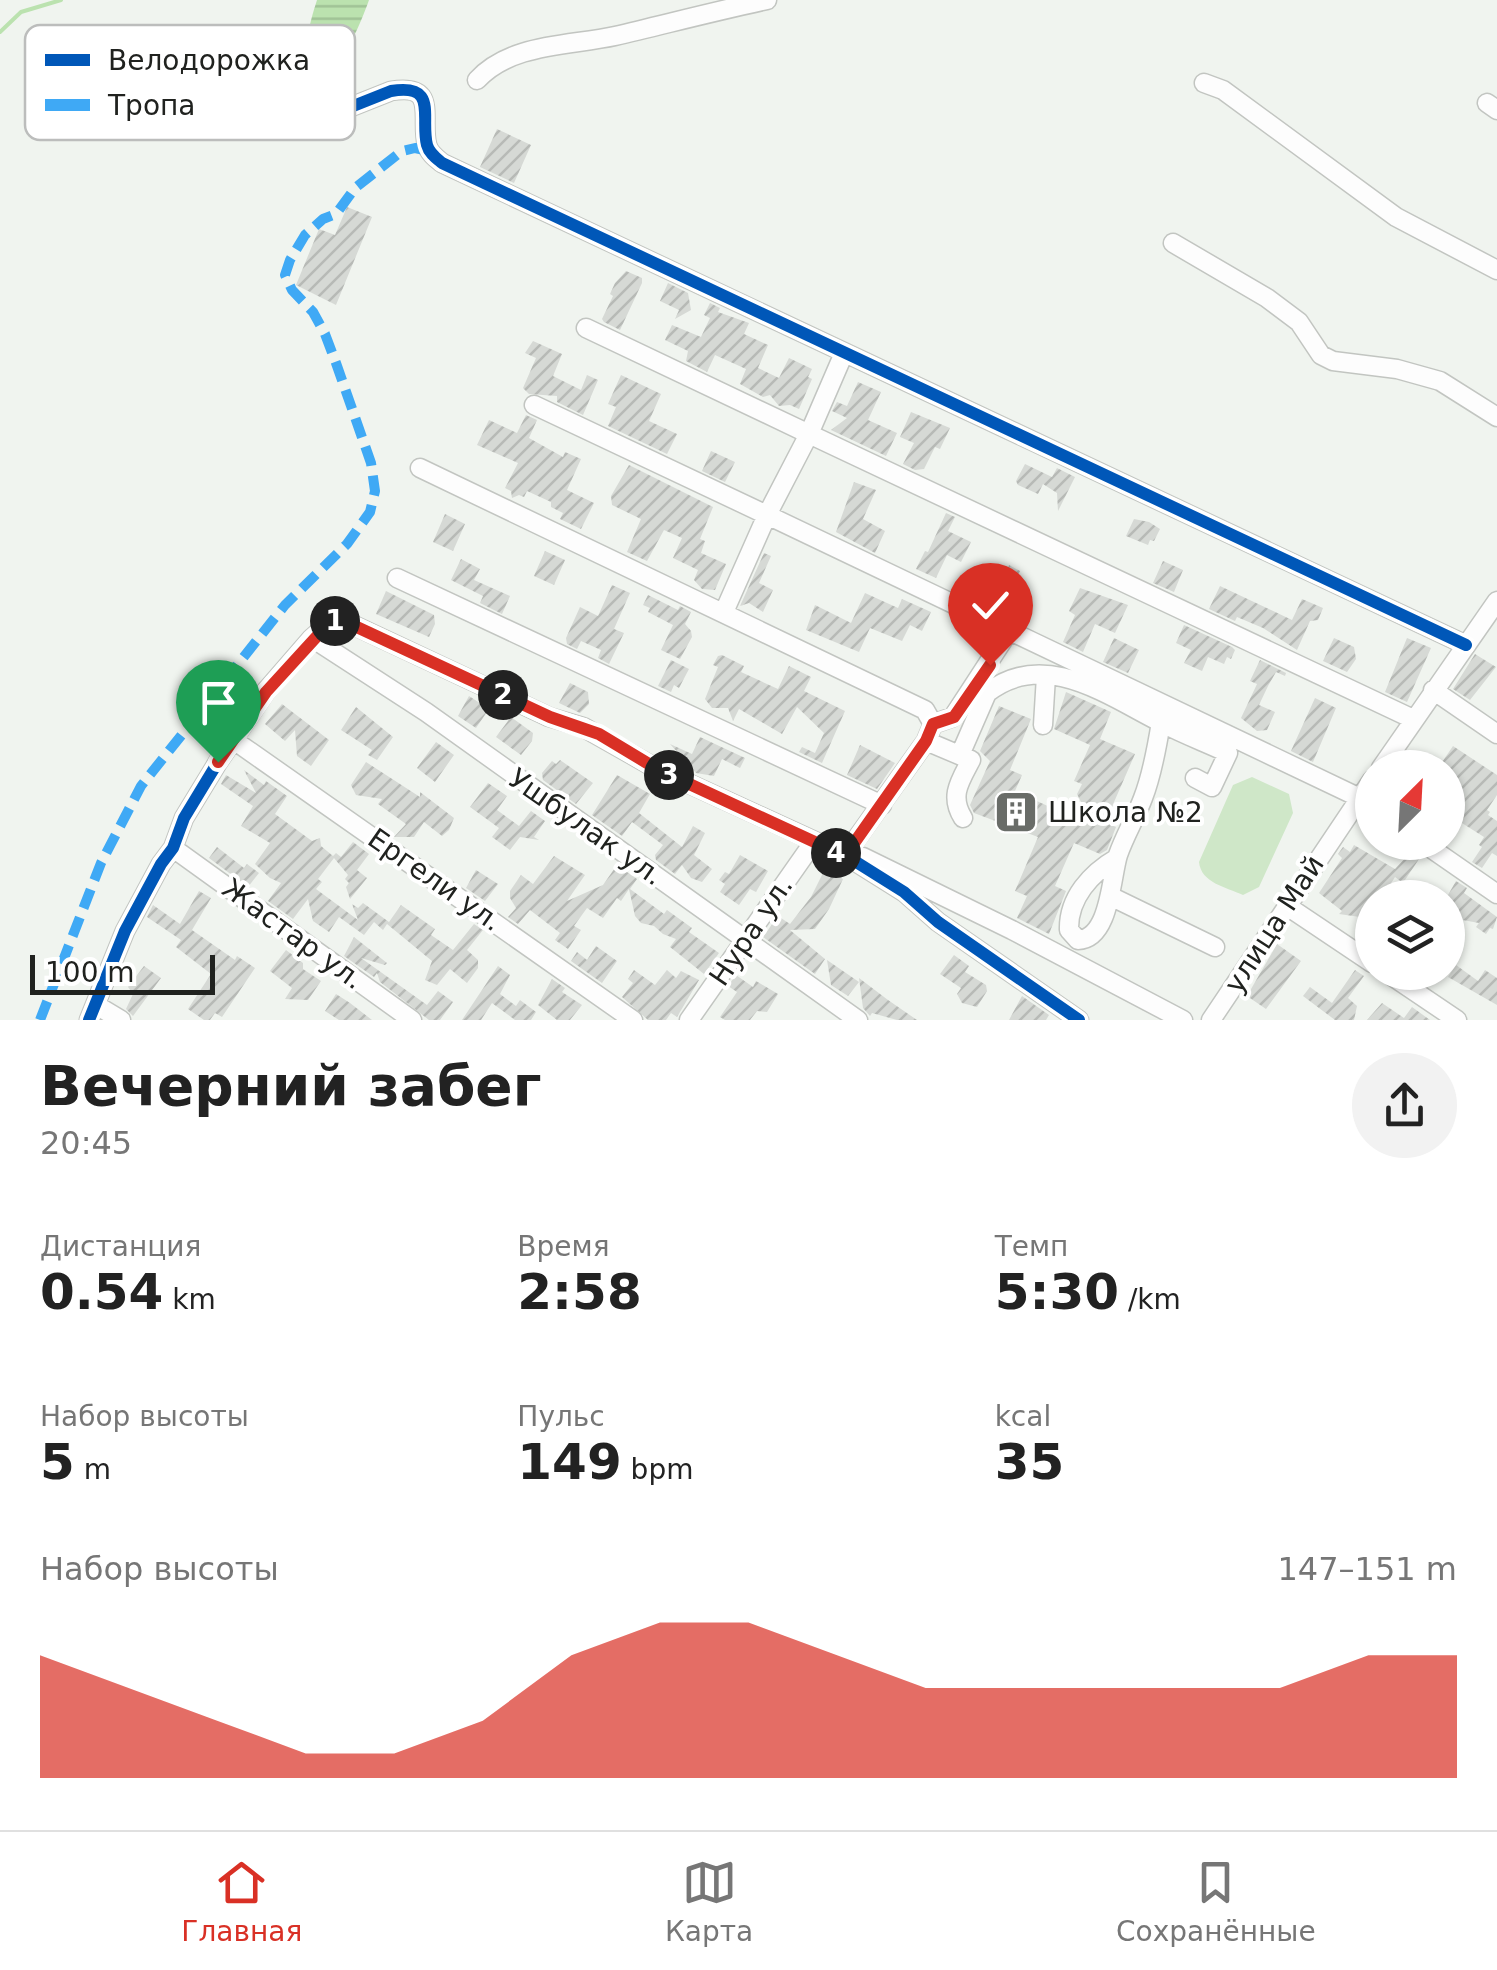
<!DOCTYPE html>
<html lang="ru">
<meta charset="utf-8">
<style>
body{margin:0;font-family:"DejaVu Sans",sans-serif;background:#f2f2f2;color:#222;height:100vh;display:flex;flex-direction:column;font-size:38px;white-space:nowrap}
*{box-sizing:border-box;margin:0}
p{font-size:32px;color:#767676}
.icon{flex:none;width:55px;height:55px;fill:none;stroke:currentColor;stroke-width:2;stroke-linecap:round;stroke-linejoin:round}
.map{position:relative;height:1020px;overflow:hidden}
.panel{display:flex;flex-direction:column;background:#fff;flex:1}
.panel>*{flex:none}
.needle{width:65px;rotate:24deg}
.controls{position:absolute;left:1355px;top:750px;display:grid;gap:20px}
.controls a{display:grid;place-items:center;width:110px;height:110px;border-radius:50%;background:#fff;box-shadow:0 2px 8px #0004;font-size:50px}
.scale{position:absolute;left:30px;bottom:25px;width:185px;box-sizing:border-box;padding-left:10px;border:5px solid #20221f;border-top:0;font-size:28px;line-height:35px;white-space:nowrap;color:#20221f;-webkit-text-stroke:8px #fff;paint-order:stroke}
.pin{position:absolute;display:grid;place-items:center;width:85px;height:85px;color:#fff;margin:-102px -42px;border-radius:50% 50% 50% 0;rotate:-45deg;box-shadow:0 0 10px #0007}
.pin .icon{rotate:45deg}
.km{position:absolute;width:50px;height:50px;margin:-25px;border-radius:50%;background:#222;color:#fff;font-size:28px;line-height:50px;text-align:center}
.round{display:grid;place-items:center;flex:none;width:105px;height:105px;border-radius:52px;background:#f2f2f2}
.headline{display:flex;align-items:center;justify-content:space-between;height:170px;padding:0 40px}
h1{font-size:55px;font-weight:800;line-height:75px}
.figures{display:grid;grid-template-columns:repeat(3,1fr);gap:15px;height:170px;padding:10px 40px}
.figures div{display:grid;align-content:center}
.figures b{font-size:50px;font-weight:800}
.figures small{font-size:28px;font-weight:400}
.figures p{font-size:28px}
.chart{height:280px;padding:20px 40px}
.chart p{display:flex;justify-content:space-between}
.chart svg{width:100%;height:180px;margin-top:10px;fill:#d93025;opacity:.7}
.tabs{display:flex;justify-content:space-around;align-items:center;height:140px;border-top:2px solid #e0e0e0;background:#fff;font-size:28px;color:#767676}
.tabs a{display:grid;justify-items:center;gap:5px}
.tabs .active{color:#d93025}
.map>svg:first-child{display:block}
.grass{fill:#cfe7c8}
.water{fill:url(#water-rules)}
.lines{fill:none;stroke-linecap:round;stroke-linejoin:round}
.stream{stroke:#bbe2af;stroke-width:4}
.building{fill:url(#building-hatch)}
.minor-casing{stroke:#c2c5c1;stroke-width:21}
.minor{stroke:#fdfdfd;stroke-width:18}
.quiet{stroke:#3fa9f5;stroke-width:10;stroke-dasharray:20 10;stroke-linecap:butt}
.cycleway-casing{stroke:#fff;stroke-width:19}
.cycleway{stroke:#0057b8;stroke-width:12}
.route-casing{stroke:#fff;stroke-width:20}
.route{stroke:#d93025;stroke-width:12}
.labels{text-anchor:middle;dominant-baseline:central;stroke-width:8;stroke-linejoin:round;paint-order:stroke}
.poi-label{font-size:28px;fill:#20221f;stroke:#fff;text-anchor:start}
.street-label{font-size:28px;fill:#20221f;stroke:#fff}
.key{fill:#fff;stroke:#bcbdbc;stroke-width:2.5}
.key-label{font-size:28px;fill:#20221f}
</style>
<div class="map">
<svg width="1497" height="1020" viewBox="0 0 1497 1020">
<defs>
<pattern id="water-rules" width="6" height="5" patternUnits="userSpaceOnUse" patternTransform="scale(2.5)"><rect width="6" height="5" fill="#bbe2af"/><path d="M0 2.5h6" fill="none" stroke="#a0c296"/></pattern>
<pattern id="building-hatch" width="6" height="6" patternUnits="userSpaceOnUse" patternTransform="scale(2.5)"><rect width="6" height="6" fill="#d6d9d5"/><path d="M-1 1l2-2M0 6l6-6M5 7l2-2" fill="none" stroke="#b7bab6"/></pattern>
</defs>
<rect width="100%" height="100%" fill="#f0f4ef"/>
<path class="grass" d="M1252,777l37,17 4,19 -34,74 -16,8c-17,-8 -42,-12 -44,-33l34,-77z"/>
<path class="water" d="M317,0h52c-9,25 -26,68 -52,77 -17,-22 -8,-52 0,-77z"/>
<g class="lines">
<path class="stream" d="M0,32l21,-20 40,-12"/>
</g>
<path class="building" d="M497,129l34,16 -17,38 -34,-16z
M347,207l25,10 -36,88 -40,-20 23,-56 16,6z
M626,271l16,7v5l-22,47 -16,-8 -2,-3 11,-23 -3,-2 5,-11z
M668,283l20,10 3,17 -16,9 4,-9 -19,-9z
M710,303l10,5 -2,4 31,11 -5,11 24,11 -10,23 21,10 10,-20 23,11 -4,8 4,2 -13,30 -9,-4 -11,1 -9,-11 -7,2 -23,-13 6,-15 -31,-14 -8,17 -21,-11 2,-10 -23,-11 7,-15 29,12 9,-19 -6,-3z
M533,341l29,13 -9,22 28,14 6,-15 11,5 -15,35 -26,-13v-6l-28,-2 -6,-6 13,-30 -11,-5z
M621,375l40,19 -12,27 28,13 -10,20 -59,-28 8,-19 -8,-3z
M858,382l23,10 -13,28 29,13 -11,23 -55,-26 16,-12 -15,-7 5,-9 10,4z
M911,412l39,16 -10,21 -5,-2 -11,22 -9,1 -12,-6 11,-21 -14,-6z
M526,415l11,5 -8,18 34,19 2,-5 16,7 -14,31 27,13 -13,26 -21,-10 3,-6 -12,-6v-5l-24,-11 -3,6 -5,-2 -7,3 -1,-7 -6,-3 13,-25 -41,-18 12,-25 28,13z
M711,451l24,11 -10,20 -23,-11z
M1025,464l27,13 5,-9 18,9 -17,34 -1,-18 -14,-9 -5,10 -20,-9 -2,-4z
M629,465l84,42 -13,32 5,2 -4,12 25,11 -11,26 -13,-1 -8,-9 4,-10 -25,-12 9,-20 -18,-8 -17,31 -20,-9 14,-33 -29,-14 -1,-9z
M854,482l22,8 -13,29 22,12 -10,22 -39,-21z
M946,513l9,4 -7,14 23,11 -10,20 -14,-7 -11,23 -20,-9 9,-18 3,1z
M445,514l20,10 -12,27 -20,-9z
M1134,519l15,3 11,7 -6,12 -4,-1 -2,5 -22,-9z
M545,551l20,9 -11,25 -20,-9z
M764,553l7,3 -12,27 14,7 -10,22 -14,-9 -9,3z
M461,559l19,10 -6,11 36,16 -8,18 -22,-11 3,-7 -32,-16z
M1163,561l20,9 -9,22 -21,-9z
M1009,565l11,6 -7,19 6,3 -1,7 -4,9 -4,-2 -6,7 -24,-11 11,-23 4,1 6,-12 6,2z
M612,585l18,8 -16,36 10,4 -15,31 -11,-6 3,-8 -20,-9 -4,8 -10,-5 -1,-6 14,-31 18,9z
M1220,586l72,34 10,-21 21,9 -5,12 -8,1 -13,29 -34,-22 -26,-11 -2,4 -26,-12z
M1080,588l48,17 -13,28 -20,-9 -12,28 -20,-10 12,-27 -6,-4z
M386,591l48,24 1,9 -6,13 -53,-23z
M865,593l33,15 4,-9 29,13 -9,19 -12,-6 -8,16 -32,-13 -11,24 -53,-22 9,-25 36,18z
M648,595l30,15 2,-4 11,6 -6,12 6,7 1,6 -12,22 -19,-9 12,-25 -25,-13 2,-4 -7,-3z
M1184,625l48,22 3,3 -4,9 -4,-2 -3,7 -16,-7 -6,14 -18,-8 7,-13 -15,-7z
M1114,638l25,12 -11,23 -25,-11z
M1334,638l20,9 2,12 -9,13 -24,-11z
M1407,638l24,10 -24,54 -22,-10z
M1475,654l21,13 -26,33 -17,-11z
M722,655l22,11 -3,6 37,17 11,-23 22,11 -7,14 41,20 -23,52 -23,-11 3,-5 13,6 9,-20 -27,-26 -15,27 -43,-25 -6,12 -5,-13h-16l-7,-9 13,-32 -5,-2 5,-9z
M671,660l18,9 -10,19 -5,-3 -3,7 -13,-6z
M1260,660l26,13 -1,3 -9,-4 -8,14 -9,19 16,7 -8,18 -10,1 -16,-13 16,-34 -7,-3z
M570,683l18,9 1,12 -9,9 -21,-10z
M1066,692l45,20 -11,27 35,15 -24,55 -22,6 27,12 -9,23 -7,4 -26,-11 -19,43 11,5 -17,43 -32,-16 10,-22 -12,-5 23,-54 -64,-24 -4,-8 20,-44 -10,-10 19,-45 32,13 -21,51 12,5 -7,16 59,27 7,-16 -4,-8 5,-10 -8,-3 16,-36 -36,-16z
M469,696l20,13 -13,19 -18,-12z
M1315,698l21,10 -23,54 -22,-11z
M282,704l47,36 -18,26 -14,-10 -2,-26 -10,11 -20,-17z
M356,707l37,30 -16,23 -9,-5 4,-5 -31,-20z
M511,717l22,16 -1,8 -11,14 -25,-18z
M700,737l45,21 -5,10 -18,-9 -8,17 -18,-3 -26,-29 22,10z
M436,742l18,13 -19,27 -18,-14z
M860,745l35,18 -18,26 -30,-14z
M1453,746l44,29v20l-10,15 3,2 -2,3 9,6v35l-5,-3 -10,15 -10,-6 10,-15 -3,-2 5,-8 -30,-19h-6v-50h-10z
M560,760l33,23 -17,21 -33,-24 -1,-7 10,-12 4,3z
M366,762l54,35v-5l34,26 -5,12 -7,6 -18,-14 -10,15h-20l12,-13 -28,-20 4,-5 -26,-4 -5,-10z
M244,770l20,15 2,-4 21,15 -12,18 37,27 8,-3 1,8 12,10 3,-3 5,4 12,-15 16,12 -12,16 10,8 -17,21 -4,-12 3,-4 -4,-4 3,-4 -14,-17 -16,21 4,3 -6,7 42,31 -6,-16 6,4 5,-5 26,19 12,-17 34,24 -4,6 22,15 21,-26 9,6 -16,20 11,10v8l-11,15 -17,-14 -13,16 -12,-5 7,-19 -45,-37 -4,6 -9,-8 -10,13 -25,-18 -10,15 -16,-11 -5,-22 -15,20 -25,-18 13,-18 -11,-5 -15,-14 15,-21 -29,-17 12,-20 -32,-22 5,-9 30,18z
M617,775l33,19 -11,19 43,34 11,-21 12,7 -11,22 18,14 -10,13 -11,-4 -9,-13 -7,9 -19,-14 -1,-5 8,-10 -31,-23 -10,14 -30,-21z
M488,783l19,13 -10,14 22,16 12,-15 14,10 -11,16 5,3 -19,-3 -10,13 -18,-13 7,-9 -29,-21z
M1354,845l41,24 15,-16 9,6 -16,24 -8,-6 -13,21h-10v21l-9,-7 -3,5 -21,-3 3,-3 -23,-18 23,-35 -4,-4 5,-7 7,5z
M217,847l27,21 3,-4 12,9 -11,14 -39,-29z
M740,855l28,16 -12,21 -6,-3 -11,16 -19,-13 5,-8 -6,-4 6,-8 4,2z
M554,856l31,19 -18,26 36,-16 14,-20 20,14 -7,10 34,25 3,-4 25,18 -3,4 30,21 -15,21 -34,-27 6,-8 -13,-5 -9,-8 -13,-3 -6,-7 -6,-27 -8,12 -4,-3 -14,20 -16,-10 -13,18 7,4 -13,19 -13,-9 5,-7 -30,-23 -12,14 -10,-7 8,-9 -6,-10v-7l11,-16 12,9z
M825,869l18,10 -14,30 -14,20 -25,1 35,29 -10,15 -52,-37 15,-21 12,8 21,-27z
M476,870l22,14 -13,17 -19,-13z
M1456,881l11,7 -3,5 33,24 -4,12 -3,-1 -4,6 -10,-7 3,-4 -22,-4 -9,-12v-12z
M199,891l12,7 -19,32 43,30 2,-4 18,12 -33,49 -7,-4 -5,7h-6l-16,-11 23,-35 -35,-27 5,-7 -34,-23 6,-12 27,19z
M354,937l33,26 -2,2 -24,-7 66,47 11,-14 15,11 -13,18h-11l-49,-38 -3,-9 -3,4 -30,-21z
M1277,944l24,17 -35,48 -19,-13z
M596,946l21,15 -15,22 -31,-22 6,-9 10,8z
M286,950l17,13v6l18,12 -13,19 -23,-1 7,-11 -22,-17z
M954,955l15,11 -4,6 21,13 1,6 -10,16 -15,-4 -5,-9 4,-6 -21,-14z
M827,960l32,22 -11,14 -17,-11z
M1456,965l22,16 7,-11 12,8v27l-49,-28z
M144,966l17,12 -28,38 -7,-7 7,-15 -5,-7z
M498,966l12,9 -10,19 16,12 4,-6 16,12 -5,8h-16l-23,-17 -11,17h-19z
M634,970l21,15 12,-15 9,8 5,-7 18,9 -22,37 -6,-4 -5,7h-18l-26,-23 11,-14 -5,-4z
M1355,970l9,6 -16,22 9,8 -3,14h-19l-32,-24 7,-9 22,16z
M736,975l17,12 3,-6 22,13 -11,18 -10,-1 -7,9h-25l-5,-3 17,-25 -9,-6z
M859,978l29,22 29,20h-20l-25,-7 -2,3 -7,-8z
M552,979l13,9 -3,4 20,13 -12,15h-13l-19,-15z
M336,994l14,9 22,17h-33l-14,-9z
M1022,996l27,19 -3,5h-37z
M1382,1003l22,15 8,-11 18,13h-63z"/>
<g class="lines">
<g class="minor-casing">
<path id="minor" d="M477,80c34,-37 93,-34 138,-44 51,-12 101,-25 152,-36
M1204,83l19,7 173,127 101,53
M1487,103l10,7
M313,122l78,-31c48,-8 29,26 36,54 2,8 9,13 15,18l1024,482
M1173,243l94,55 32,24 22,33 12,6 64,8 43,12 57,36
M844,353l-35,81 604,285
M534,405l233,110 42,-81 -223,-106
M420,468l505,242 8,14 -7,17 -81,114
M397,578l485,227
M724,612l43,-97 593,283 12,10
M312,638l114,74 432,308
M1433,690l64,44
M933,724l20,-7 56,-86
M1043,725l3,-49
M235,741l398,279
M926,741l45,19c-11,21 -22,36 -8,58
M960,755l27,-62c58,-46 124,5 177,31 21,11 43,19 64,29l-16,34 -17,-9
M1381,768l116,-167
M1422,842l75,52
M173,848l239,172
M863,857l149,73 171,90
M1117,858c-26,15 -49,40 -48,72l9,10c32,-1 33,-63 40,-85 7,-20 18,-38 25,-57 9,-23 14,-51 18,-76
M1110,896l105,51
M1287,906l85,57
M1386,972l71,48
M96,1005l25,15
M89,1020l36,-89 36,-67 12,-16 11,-30 34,-56 48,-71 46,-53 18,-16h17l202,95 34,10 74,42 188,86 59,37 34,30 141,98
M689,1020l124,-177
M1211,1020l161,-240"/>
</g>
<use href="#minor" class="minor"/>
<path class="quiet" d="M40,1020l61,-157 40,-77 144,-181 62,-61 23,-32 5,-21 -4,-28 -35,-100 -11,-29 -12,-22 -21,-22 -7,-15 5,-15 15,-25 18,-16 13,-5 19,-26 47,-37 13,-3 14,3"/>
<g class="cycleway-casing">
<path id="cycleway" d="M313,122l78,-31c48,-8 29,26 36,54 2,8 9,13 15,18l1024,482
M89,1020l36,-89 36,-67 12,-16 11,-30 34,-56 48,-71 46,-53 18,-16h17l202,95 34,10 74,42 188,86 59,37 34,30 141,98"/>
</g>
<use href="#cycleway" class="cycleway"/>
</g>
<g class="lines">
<g class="route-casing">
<path id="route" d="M218,762l48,-70 64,-70h16l204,95 49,17 58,35 188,87 81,-115 7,-17 21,-7 36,-52"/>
</g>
<use href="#route" class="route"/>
</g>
<defs>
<g id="building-square" transform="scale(2.25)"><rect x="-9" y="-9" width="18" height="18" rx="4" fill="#696c68" stroke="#fff"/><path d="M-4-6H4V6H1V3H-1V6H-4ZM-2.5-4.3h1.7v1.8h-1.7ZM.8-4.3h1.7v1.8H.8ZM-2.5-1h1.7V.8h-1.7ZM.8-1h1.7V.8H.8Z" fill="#fff"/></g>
</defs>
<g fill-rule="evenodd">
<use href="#building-square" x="1016" y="812"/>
</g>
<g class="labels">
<g class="poi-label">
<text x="1048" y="812">Школа №2</text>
</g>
<g class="street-label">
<text transform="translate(586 827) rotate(35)">Ушбулак ул.</text>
<text transform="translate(435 880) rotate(35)">Ергели ул.</text>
<text transform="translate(1274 924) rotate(-57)">улица Май</text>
<text transform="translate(751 931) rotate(-56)">Нура ул.</text>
<text transform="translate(293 934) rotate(36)">Жастар ул.</text>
</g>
</g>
<rect x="25" y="25" width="330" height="115" rx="15" class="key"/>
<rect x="45" y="54" width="45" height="12" fill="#0057b8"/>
<rect x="45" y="99" width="45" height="12" fill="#3fa9f5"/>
<g class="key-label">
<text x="108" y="70">Велодорожка</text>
<text x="108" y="115">Тропа</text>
</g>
</svg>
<div class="controls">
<a><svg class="needle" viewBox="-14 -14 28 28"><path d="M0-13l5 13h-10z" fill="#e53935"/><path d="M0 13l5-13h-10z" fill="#767676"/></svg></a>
<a><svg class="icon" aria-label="layers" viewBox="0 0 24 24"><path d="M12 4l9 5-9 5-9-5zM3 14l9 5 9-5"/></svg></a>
</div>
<div class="scale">100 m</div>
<div class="pin" style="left:218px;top:762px;background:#1e9e55"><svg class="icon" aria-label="arrive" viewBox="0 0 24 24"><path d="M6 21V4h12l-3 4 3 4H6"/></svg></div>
<div class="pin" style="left:990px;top:665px;background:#d93025"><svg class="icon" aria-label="check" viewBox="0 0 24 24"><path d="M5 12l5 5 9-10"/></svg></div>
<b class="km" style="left:335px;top:621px">1</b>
<b class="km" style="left:503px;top:695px">2</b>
<b class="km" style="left:669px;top:775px">3</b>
<b class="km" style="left:836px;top:853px">4</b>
</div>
<section class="panel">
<div class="headline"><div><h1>Вечерний забег</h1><p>20:45</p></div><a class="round"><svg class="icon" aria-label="share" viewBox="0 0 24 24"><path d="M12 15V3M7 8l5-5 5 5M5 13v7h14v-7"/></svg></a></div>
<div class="figures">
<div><p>Дистанция</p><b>0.54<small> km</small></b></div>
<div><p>Время</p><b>2:58</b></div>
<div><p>Темп</p><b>5:30<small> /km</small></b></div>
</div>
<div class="figures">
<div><p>Набор высоты</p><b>5<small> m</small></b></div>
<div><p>Пульс</p><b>149<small> bpm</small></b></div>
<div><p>kcal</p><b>35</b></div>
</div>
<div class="chart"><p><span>Набор высоты</span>147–151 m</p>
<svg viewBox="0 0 160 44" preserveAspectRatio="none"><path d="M0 44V14L10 22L20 30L30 38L40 38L50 30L60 14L70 6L80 6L90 14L100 22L110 22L120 22L130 22L140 22L150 14L160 14V44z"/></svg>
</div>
</section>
<nav class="tabs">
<a class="active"><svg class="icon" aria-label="home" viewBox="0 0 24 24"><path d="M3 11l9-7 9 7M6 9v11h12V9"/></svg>Главная</a>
<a><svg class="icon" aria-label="map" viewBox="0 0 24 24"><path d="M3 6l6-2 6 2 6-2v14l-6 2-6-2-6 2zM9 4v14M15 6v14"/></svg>Карта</a>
<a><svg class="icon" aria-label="saved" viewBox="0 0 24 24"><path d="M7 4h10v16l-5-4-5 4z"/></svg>Сохранённые</a>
</nav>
